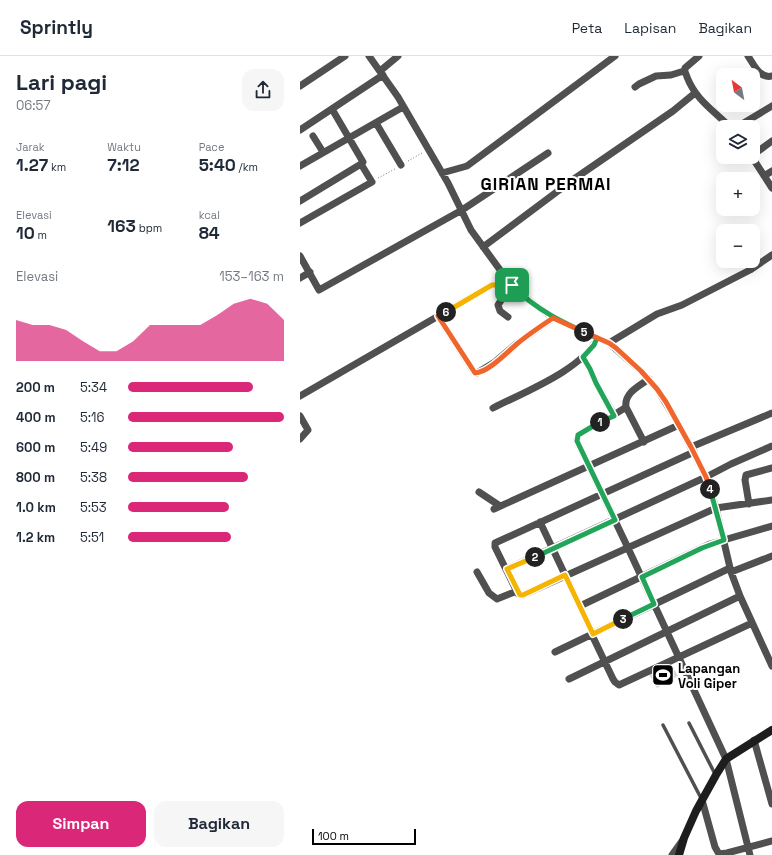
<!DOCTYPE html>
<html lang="id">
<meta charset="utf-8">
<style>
body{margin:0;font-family:"Space Grotesk",sans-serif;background:#f6f6f7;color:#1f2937;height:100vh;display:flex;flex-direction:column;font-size:15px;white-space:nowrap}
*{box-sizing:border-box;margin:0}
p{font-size:13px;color:#747a83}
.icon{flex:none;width:22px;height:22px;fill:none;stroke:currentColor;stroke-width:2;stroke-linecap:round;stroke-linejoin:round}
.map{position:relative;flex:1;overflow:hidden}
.panel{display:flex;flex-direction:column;background:#fff;width:300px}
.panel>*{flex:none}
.needle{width:26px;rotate:328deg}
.fabs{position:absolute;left:416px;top:12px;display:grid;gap:8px}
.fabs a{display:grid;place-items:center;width:44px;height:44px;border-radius:8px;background:#fff;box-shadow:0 4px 16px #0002;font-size:20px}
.scale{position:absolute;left:12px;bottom:10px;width:104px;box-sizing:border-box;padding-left:4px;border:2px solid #000;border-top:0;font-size:11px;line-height:14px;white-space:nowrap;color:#000;-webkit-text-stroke:3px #fff;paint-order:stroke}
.pin{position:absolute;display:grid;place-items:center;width:34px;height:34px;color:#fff;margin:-17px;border-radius:8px;box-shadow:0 2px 6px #0006}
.km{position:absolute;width:20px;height:20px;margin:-10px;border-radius:50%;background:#222;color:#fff;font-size:11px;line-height:20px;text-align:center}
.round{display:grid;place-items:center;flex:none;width:42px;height:42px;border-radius:12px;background:#f6f6f7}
.head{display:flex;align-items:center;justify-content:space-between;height:68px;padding:0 16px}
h1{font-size:22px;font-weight:600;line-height:30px}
.figures{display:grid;grid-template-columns:repeat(3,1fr);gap:6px;height:68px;padding:4px 16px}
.figures div{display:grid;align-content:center}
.figures b{font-size:17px;font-weight:600}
.figures small{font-size:11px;font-weight:400}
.figures p{font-size:11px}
.chart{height:112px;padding:8px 16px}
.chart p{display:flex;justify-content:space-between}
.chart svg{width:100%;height:72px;margin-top:4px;fill:#db2777;opacity:.7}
.primary-button{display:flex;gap:8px;margin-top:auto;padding:8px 16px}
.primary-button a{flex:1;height:46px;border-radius:12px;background:#db2777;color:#fff;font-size:16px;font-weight:600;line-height:46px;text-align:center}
.primary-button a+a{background:#f6f6f7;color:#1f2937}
ul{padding:0 16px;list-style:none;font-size:13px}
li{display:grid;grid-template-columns:64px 48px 1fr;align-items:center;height:30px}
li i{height:10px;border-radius:5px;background:#db2777}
header{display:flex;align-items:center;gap:24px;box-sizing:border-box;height:56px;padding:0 20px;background:#fff;border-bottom:1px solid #e0e1e3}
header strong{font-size:19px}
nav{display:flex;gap:22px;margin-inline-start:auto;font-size:14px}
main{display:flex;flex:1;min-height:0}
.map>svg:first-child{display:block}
.green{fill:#d7d7d7}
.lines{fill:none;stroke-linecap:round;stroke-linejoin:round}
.path{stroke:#727272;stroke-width:1;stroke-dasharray:1 2;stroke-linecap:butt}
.lane{stroke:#505050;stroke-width:3.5}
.street{stroke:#505050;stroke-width:7}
.secondary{stroke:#1d1d1d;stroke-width:8}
.split-1-casing{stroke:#fff;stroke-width:8}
.split-2-casing{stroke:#fff;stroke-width:8}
.split-3-casing{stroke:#fff;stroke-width:8}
.split-4-casing{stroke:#fff;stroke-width:8}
.split-5-casing{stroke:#fff;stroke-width:8}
.split-6-casing{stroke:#fff;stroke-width:8}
.split-7-casing{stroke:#fff;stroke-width:8}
.split-1{stroke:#22a559;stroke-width:5}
.split-2{stroke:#22a559;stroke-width:5}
.split-3{stroke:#f5b400;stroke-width:5}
.split-4{stroke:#22a559;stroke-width:5}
.split-5{stroke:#f0652b;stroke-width:5}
.split-6{stroke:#f0652b;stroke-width:5}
.split-7{stroke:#f5b400;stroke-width:5}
.labels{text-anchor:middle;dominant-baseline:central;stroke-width:4;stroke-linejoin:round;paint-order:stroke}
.poi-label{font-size:13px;font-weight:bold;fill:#000;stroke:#fff;text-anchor:start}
.district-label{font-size:17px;font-weight:bold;letter-spacing:1px;fill:#000;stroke:#fff}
</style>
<header>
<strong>Sprintly</strong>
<nav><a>Peta</a><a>Lapisan</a><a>Bagikan</a></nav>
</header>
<main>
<section class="panel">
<div class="head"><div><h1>Lari pagi</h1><p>06:57</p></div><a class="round"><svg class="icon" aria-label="share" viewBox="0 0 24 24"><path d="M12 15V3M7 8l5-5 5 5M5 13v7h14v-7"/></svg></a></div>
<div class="figures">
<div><p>Jarak</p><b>1.27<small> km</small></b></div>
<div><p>Waktu</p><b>7:12</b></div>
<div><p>Pace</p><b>5:40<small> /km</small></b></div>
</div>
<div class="figures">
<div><p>Elevasi</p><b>10<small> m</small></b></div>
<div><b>163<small> bpm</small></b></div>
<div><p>kcal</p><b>84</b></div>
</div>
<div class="chart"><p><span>Elevasi</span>153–163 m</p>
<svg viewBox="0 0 160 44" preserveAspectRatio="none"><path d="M0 44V19L10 22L20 22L30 25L40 32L50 38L60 38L70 32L80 22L90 22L100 22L110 22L120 16L130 9L140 6L150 9L160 19V44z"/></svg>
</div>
<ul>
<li><b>200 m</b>5:34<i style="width:80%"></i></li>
<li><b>400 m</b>5:16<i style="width:100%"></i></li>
<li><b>600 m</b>5:49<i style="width:67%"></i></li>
<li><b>800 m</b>5:38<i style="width:77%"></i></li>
<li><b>1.0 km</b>5:53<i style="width:65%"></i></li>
<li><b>1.2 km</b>5:51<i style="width:66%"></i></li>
</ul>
<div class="primary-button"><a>Simpan</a><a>Bagikan</a></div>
</section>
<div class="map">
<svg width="472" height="799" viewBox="0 0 472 799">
<rect width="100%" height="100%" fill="#fff"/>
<path class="green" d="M370,606l8,14 -21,12 -9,-15z"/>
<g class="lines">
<path class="path" d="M108,105l14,-8
M78,122l17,-9"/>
<path class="lane" d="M389,667l26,51
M363,669l39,75"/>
<path class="street" d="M69,0l29,41 50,86 23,47 40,55 14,12 28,21 56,25 32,28 16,18 22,36 27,52 10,31 15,64 9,24 32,70
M399,0l-14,12c-1,4 1,5 2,9 9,23 26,33 43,50
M448,0c6,9 12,23 24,20
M80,15l18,-15
M0,30l45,-30
M335,31l4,-3 17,-8 15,-1 13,-4
M76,67l25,42
M437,71l35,-21
M0,74l83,-55
M13,80l10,16
M453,99l19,-14
M452,101l20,31
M0,110l103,-59
M142,117l25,-7 148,-110
M464,120l8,-5
M0,145l61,-37 2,-2 -31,-53
M0,167l72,-41 -11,-18
M183,191l91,-68 99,-68 22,-18
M0,200l19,34 143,-80 86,-57
M0,222l10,-6
M138,260l36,56 3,1 18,-11 21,-18 37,-26
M208,261l-8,-6 -2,-6 12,-18
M309,287l48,-29 25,-9 68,-35 22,-15
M283,301l7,12 6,14 18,32
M349,323c-10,7 -25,14 -23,28 -15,11 -32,17 -48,28l-1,6 51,107 98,211 24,96
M0,340l192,-111h5l11,5
M326,351l18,35
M193,352c29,-15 91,-39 104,-70
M0,360l8,14 -8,9
M391,391l81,-34
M394,396l-199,91v4l23,47 3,1h2l193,-87 56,-8
M179,436l21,14
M449,448l-4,-24 1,-5 26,-7
M194,453l185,-84
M240,466l53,112
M207,513l199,-92 25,-13 41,-18
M177,516l12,21 8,6 20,-8
M431,516l41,-16
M280,550l130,-62 62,-18
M292,579l21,44 2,3 4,3 133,-62
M255,596l175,-84
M269,623l171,-83
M454,684l18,64
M402,744l13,47 4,7 8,-1 45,-12
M372,799l10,-14"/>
<path class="secondary" d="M379,799l5,-17 12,-27 20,-36 10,-16 46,-29"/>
</g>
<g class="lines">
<g class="split-1-casing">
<path id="split-1" d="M212,229c23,25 54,39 85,53l-3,7 -11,12 7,12 6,14 18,33 -14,6"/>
</g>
<g class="split-2-casing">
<path id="split-2" d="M235,501l80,-37 -38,-79 1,-6 22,-13"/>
</g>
<g class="split-3-casing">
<path id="split-3" d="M235,501l-28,12 13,26h3l42,-20 28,59 30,-15"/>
</g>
<g class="split-4-casing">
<path id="split-4" d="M323,563l31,-15 -12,-27 60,-29 22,-8 -14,-51"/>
</g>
<g class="split-5-casing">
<path id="split-5" d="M284,276l25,11 7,5 25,23 16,18 9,13 25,45 15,30 4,12"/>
</g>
<g class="split-6-casing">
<path id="split-6" d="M146,256l-8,4 37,57c14,-1 32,-21 43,-30 11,-9 23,-17 35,-25l31,14"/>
</g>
<g class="split-7-casing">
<path id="split-7" d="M146,256l46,-27h5l11,5 4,-5"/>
</g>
<use href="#split-1" class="split-1"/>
<use href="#split-2" class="split-2"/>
<use href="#split-3" class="split-3"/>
<use href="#split-4" class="split-4"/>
<use href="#split-5" class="split-5"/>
<use href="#split-6" class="split-6"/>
<use href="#split-7" class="split-7"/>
</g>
<defs>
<g id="stadium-square" transform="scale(1.15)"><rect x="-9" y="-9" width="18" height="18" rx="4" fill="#000" stroke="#fff"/><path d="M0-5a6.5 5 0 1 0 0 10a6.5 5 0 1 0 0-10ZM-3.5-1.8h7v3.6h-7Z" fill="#fff"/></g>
</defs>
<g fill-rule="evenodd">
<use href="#stadium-square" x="363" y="619"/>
</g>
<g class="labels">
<g class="poi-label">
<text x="378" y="612">Lapangan<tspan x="378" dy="15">Voli Giper</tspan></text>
</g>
<g class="district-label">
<text x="246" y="128">GIRIAN PERMAI</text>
</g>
</g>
</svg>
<div class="fabs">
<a><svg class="needle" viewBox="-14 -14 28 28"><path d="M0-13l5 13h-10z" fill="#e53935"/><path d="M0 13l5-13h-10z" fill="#747a83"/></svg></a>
<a><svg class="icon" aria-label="layers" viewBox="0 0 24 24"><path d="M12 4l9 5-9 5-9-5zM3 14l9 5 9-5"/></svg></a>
<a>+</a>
<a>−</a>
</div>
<div class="scale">100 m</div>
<div class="pin" style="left:212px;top:229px;background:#1e9e55"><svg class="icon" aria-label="arrive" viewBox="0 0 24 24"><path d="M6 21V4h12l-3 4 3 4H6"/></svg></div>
<b class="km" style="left:300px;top:366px">1</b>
<b class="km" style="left:235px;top:501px">2</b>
<b class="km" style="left:323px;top:563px">3</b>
<b class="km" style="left:410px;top:433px">4</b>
<b class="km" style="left:284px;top:276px">5</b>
<b class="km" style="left:146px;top:256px">6</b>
</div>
</main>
